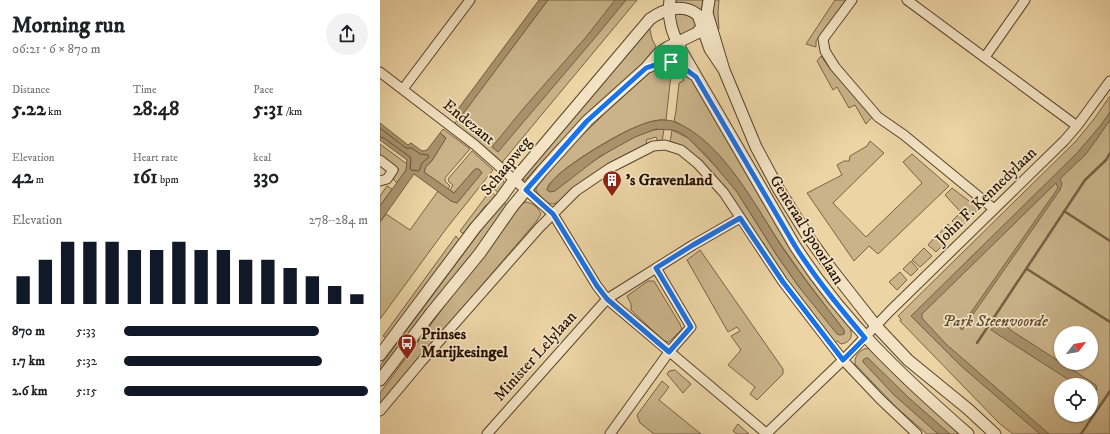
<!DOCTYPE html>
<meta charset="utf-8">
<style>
body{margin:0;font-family:"IM FELL DW Pica",serif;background:#f2f2f2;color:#202124;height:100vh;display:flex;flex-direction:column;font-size:15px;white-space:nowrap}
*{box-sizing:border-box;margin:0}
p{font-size:13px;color:#757577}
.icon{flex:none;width:22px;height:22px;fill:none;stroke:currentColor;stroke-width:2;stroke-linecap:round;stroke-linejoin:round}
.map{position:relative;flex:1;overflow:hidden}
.details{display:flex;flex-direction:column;background:#fff;width:380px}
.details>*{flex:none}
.needle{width:26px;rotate:59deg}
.fabs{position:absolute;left:674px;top:326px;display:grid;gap:8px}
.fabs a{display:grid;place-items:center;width:44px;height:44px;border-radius:50%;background:#fff;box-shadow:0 1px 3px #0004;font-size:20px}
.pin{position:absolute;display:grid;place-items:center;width:34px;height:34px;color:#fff;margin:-17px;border-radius:8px;box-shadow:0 2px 6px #0006}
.round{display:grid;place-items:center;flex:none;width:42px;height:42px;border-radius:21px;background:#f2f2f2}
.headline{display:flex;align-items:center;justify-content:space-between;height:68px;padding:0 12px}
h1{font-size:22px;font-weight:700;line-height:30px}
.figures{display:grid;grid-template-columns:repeat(3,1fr);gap:6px;height:68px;padding:4px 12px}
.figures div{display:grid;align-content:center}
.figures b{font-size:20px;font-weight:700}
.figures small{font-size:11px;font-weight:400}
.figures p{font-size:11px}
.chart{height:112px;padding:8px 12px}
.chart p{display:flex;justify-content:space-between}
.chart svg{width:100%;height:72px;margin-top:4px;stroke:#111827;stroke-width:6}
ul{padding:0 12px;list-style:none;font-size:13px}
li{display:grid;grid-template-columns:64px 48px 1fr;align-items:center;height:30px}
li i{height:10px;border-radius:5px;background:#111827}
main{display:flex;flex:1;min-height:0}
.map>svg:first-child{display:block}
.green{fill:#cab389;stroke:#786244;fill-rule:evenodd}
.water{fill:#a8926d;stroke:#745f41}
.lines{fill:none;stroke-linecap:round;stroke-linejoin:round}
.shore{stroke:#665236;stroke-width:1}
.stream{stroke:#745f41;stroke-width:2.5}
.minor-casing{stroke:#574229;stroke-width:11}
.tertiary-casing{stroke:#574229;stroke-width:13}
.minor{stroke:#f3e3c4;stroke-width:9}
.tertiary{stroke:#f3e3c4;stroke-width:11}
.route-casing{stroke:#fff;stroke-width:8}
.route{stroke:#1a73e8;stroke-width:5}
.labels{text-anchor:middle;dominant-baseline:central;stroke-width:3.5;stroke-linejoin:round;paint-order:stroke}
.street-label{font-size:16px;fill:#251200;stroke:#f3e3c4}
.poi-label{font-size:16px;font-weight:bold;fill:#251200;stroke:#f3e3c4;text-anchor:start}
.park-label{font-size:16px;font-style:italic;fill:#5f4a30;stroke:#f3e3c4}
</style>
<main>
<section class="details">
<div class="headline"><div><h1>Morning run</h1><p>06:21 · 6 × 870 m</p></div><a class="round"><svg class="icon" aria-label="share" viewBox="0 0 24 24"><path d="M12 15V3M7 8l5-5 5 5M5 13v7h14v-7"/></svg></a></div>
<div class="figures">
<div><p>Distance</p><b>5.22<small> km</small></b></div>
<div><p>Time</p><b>28:48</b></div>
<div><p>Pace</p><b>5:31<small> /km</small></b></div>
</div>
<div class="figures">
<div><p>Elevation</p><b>42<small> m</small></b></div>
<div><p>Heart rate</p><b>161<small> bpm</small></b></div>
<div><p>kcal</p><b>330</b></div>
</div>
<div class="chart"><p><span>Elevation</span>278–284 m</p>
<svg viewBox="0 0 160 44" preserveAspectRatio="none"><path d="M5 44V27M15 44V17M25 44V6M35 44V6M45 44V6M55 44V11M65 44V11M75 44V6M85 44V11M95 44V11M105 44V17M115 44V17M125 44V22M135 44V27M145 44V33M155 44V38"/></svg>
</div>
<ul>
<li><b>870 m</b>5:33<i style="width:80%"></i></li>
<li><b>1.7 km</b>5:32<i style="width:81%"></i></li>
<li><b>2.6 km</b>5:15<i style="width:100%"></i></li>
</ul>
</section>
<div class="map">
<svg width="730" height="434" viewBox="0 0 730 434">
<rect width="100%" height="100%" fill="#ecd4a5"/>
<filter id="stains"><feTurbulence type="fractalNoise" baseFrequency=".005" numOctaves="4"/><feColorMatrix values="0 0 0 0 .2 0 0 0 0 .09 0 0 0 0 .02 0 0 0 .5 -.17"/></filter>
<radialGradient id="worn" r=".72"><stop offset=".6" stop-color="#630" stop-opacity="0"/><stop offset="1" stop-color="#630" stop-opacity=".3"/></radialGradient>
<path class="green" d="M168,0h89l-138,166 -47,-39z
M293,0h30l-1,8 -2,3 -27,-7z
M334,0h5l-1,13 1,16 -5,2 -1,-24z
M455,0h11l-30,41v6l-10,-3z
M292,13l22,3 3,11 -19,11z
M269,25l3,14 6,12 -97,90 -36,39h-2l-1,-3 92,-107z
M441,56l7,10 44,51 -6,7 -11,-19 -6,3 -12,-21 -4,3 -16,-29z
M292,65l-6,55c-10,-1 -20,3 -30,7 -17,6 -88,47 -89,63 14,-8 28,-17 42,-26 21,-13 50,-35 75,-35l-2,13h-4l-2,-5 -10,3 1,4c-24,15 -49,31 -74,46 -6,3 -13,13 -20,14 -7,0 -13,-8 -17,-13v-6l17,-21 54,-53 48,-43z
M304,70l8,10 161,247 -3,2c4,8 -1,14 -9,15l-4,-3 -2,2 -25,-31 -102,-144c-11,-11 -22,-23 -38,-26l2,-12 16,8 34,35 15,19 39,62 23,33 45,47v-4c-20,-26 -41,-53 -60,-81 -32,-46 -57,-102 -110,-128l2,-10 3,-28 4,-2z
M730,96v338h-97l-14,-11 -99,-102 1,-2 -3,-3 178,-175 18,-22zM681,333h30v30h-30zM681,385h30v30h-30z
M63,129l27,20 -25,29v3l5,5 -2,3 -24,-17 2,-6 5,-4 15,-24 -6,-5z
M490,141l14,12 -51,50 33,34 56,-54 -19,-21 9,-8 37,32 -71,68 -9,-8 -15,15 -47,-68 35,-18 -5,-10 7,-4h5l1,-5 17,-10z
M0,144l27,20 -1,6 -9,13 -4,-4 6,-10 -19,-14z
M92,151l21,19 -47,59 -66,90v-97l6,-8 24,16 28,-39 13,10 6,2 24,-30v-2l-6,-2 -21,24 -4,-3 3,-5 -4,-3 -1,-3z
M121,178c6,5 3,11 0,17l-8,-7z
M7,186l5,3 -12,17v-10z
M572,188l25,19 -1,5 -8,8 -23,-25z
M110,191l8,7 -13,8 -20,27h-3l-2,-2z
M122,202l8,5 -130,168v-9z
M145,202c8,1 12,4 16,12l-5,8 -156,182v-11l138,-186z
M579,214l8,7 -8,8 -7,-8z
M568,224l8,8 -11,11 -8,-7z
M76,236l3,4 -72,99 -4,-3z
M555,237l8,8 -7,7 -8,-7z
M544,248l8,8 -12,11 -8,-7z
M320,250l83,119v5l-26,26 -7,-6 5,-7 -27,-22 13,-15 -10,-14 9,-5 -3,-4 -9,5 -41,-72z
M531,261l7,8 -7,7 -8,-7z
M520,272l7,8 -10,10 -8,-8z
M268,281h6l26,43 2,5 -13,13 -5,-1 -33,-31v-6l-4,-8z
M488,348l7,4 89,82h-37l-30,-26 -42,-44c-1,-8 5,-15 13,-16z
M295,370l16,14 -8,9 -16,-19 2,-3z
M282,381l7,6 -10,13 42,34h-47l-14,-11 -3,-8z
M358,424l11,10h-12l-4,-3z"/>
<path class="water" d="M159,0h9l-85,114 -5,-5z
M235,0h11l-33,40 -95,112 -6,-5 31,-38 63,-72z
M730,112v8l-18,26 -7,9 -25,24 2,5 -2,6 -98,140 -2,-2 98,-140 -2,-5 -134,131v4l24,26 103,90h-9l-80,-69 -49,-49 166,-163 24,-28z
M280,120c5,0 11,0 15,2 48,19 82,87 109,128 19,28 40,54 60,80v4l-4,1 -3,-1 -38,-47 -23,-33 -39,-62 -32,-38 -17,-16 -9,-6 -7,-2 -16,-1 -21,8 -36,20 -44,34 -5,1 -3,-2c1,-16 73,-57 89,-63 8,-4 16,-6 24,-7z
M0,123l28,22 3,-2 11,8 5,-1 13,-17 6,5 -15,24 -5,4 -2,6 30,21 21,-24h4l3,4 -25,30 -6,-2 -37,-27 -34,48v-16l26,-36 1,-10 -27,-20z
M618,320l14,11 84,54 1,5h-6v-5h-14l-86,-55z
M486,358h2l41,40 41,36h-12l-45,-40 -30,-32v-2z"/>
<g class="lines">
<path class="shore" d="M0,128l26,20h6l8,6 8,1 1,2 -7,6 -3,8 -8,-1 -1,-2 1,-8 -1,-3 -26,-19 -4,-1"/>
<path class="stream" d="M684,211l46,30
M647,269l83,53
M597,343l108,-163 21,-20 4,-7
M701,434l29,-43"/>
<g class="minor-casing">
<path id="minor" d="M472,0l-29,39 2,12 10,16 43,50 26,18 90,74
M527,0l170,126
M605,57l40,-57
M0,72l95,73 78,69 44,72 10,13 160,135
M23,89l67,-89
M0,160l13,10 -6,9 -7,2
M0,411l41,-49 118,-134 37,-37 34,-23 43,-22 12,-1 16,5 17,14 26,29 59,89 60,78 37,39 37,35
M107,434l120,-135 86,-54 47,-27
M230,434l59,-82 22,-25 -35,-59
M386,434l77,-74 47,-49 174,-170 13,-15 33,-45"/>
</g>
<g class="tertiary-casing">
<path id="tertiary" d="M290,0c-3,20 3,35 12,52l113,194c48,75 107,130 173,188
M327,13l17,57 32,77 22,41 31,50 23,32 44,56 32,34 60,49 27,25
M268,67c22,-8 26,-8 45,7
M0,355l95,-127 26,-30 13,-18 136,-161c14,-10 33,-16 48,-4l12,34 14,21
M0,380l51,-67 49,-60 32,-46 30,-36 45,-50 59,-53 13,-15 9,-6 29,-14 5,-6 5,-14 2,-13"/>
</g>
<use href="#minor" class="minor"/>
<use href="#tertiary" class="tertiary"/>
</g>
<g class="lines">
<g class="route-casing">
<path id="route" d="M286,61l14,4 16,12 99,169c21,33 45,62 70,92l-22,22 -60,-78 -43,-64 -47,27 -37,23 35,59 -22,25 -62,-53 -10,-13 -44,-72 -27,-24 61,-69 59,-53z"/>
</g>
<use href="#route" class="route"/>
</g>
<defs>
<g id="building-pin" transform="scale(1)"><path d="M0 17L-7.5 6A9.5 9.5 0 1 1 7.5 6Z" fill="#8f2418" stroke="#f3e3c4"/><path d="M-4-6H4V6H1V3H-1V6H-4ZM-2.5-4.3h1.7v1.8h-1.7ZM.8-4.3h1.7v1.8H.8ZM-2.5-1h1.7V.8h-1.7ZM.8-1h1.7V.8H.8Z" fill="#fff"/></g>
<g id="bus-pin" transform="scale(1)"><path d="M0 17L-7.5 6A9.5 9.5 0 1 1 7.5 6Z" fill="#8f2418" stroke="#f3e3c4"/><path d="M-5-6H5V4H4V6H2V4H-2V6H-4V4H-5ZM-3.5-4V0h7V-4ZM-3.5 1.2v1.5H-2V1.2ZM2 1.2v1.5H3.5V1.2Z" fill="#fff"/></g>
</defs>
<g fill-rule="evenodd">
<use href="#building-pin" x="232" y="180"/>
<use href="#bus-pin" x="27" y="343"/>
</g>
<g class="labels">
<g class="street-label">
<text transform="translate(89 122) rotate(39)">Endezant</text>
<text transform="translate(126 166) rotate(-51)">Schaapweg</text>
<text transform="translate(606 196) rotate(-44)">John F. Kennedylaan</text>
<text transform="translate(427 230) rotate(58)">Generaal Spoorlaan</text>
<text transform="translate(155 356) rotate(-48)">Minister Lelylaan</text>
</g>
<g class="poi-label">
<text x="246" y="180">'s Gravenland</text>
<text x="41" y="334">Prinses<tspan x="41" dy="18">Marijkesingel</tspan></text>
</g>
<g class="park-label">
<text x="615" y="321">Park Steenvoorde</text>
</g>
</g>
<rect width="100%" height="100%" filter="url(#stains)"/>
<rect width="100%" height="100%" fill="url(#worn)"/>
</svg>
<div class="fabs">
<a><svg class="needle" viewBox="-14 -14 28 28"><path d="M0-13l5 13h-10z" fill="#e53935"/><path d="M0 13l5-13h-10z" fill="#757577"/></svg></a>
<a><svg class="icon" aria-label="locate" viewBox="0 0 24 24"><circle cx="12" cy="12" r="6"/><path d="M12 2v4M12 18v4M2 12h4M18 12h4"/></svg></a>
</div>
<div class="pin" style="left:291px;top:62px;background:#1e9e55"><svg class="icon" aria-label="arrive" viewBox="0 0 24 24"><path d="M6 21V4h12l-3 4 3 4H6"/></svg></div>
</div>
</main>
